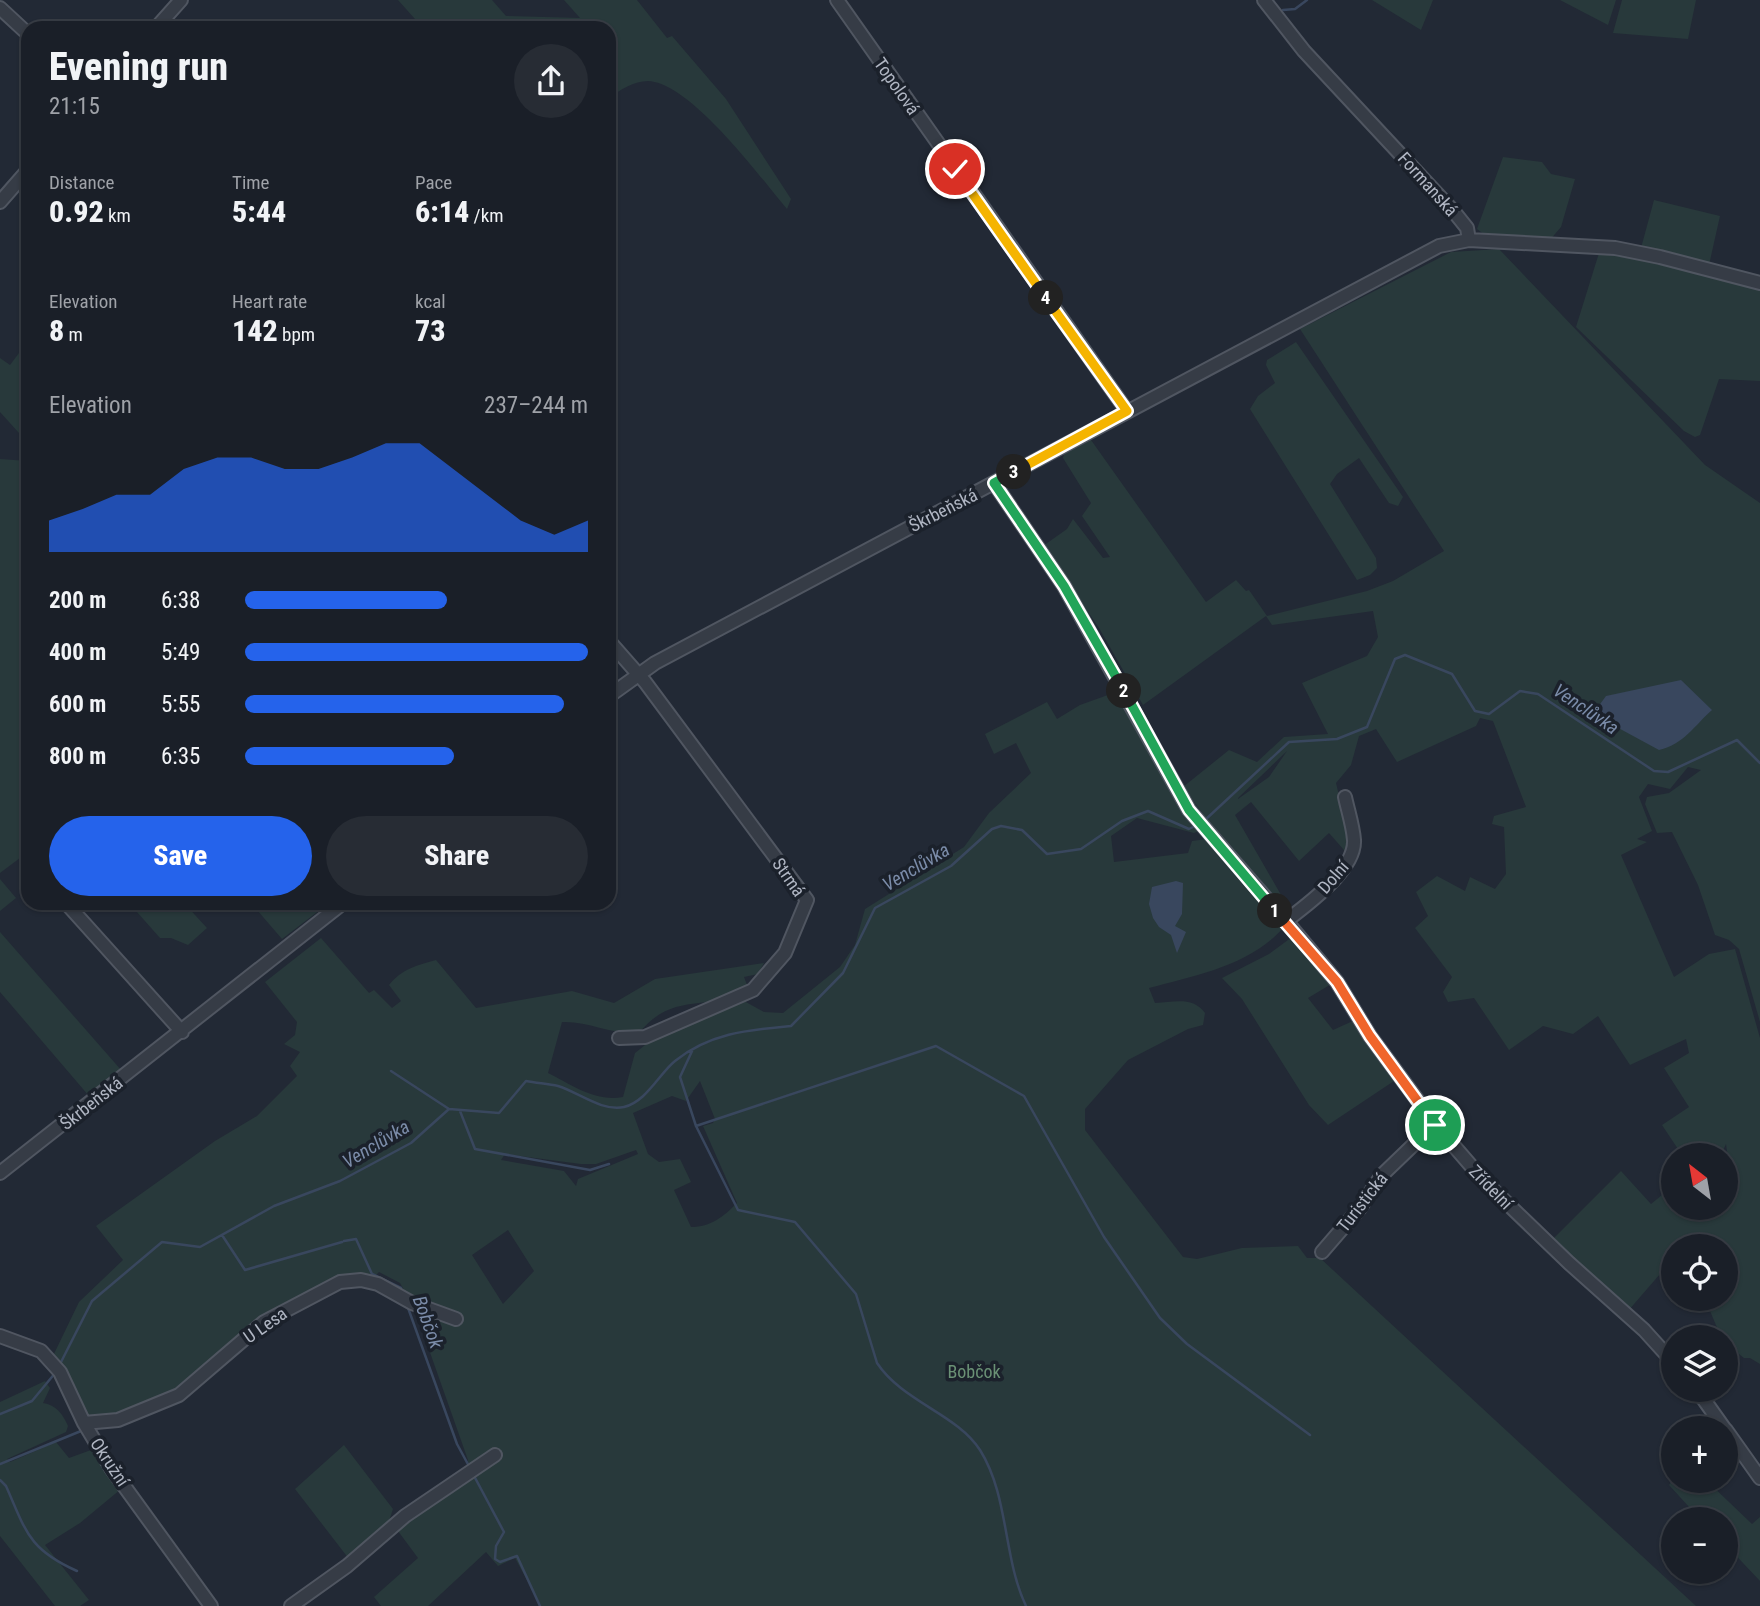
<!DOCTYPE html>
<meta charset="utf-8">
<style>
body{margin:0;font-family:"Roboto Condensed",sans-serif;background:#272c34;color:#f1f3f6;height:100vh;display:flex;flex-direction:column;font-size:26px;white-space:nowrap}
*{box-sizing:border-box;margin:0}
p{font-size:23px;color:#9fa2a8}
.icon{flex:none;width:38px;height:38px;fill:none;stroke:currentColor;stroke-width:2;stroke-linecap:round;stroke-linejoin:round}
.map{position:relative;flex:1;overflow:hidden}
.side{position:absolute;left:21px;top:21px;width:595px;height:889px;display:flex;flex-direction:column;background:#1a1f28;border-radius:21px;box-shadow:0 2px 5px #0004,0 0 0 2px #383d45}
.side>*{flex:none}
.needle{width:46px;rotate:329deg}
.buttons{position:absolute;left:1661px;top:1143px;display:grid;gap:14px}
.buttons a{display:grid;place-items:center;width:77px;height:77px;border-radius:50%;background:#1a1f28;box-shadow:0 2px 5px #0004,0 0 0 2px #383d45;font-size:35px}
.pin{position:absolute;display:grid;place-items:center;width:60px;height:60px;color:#fff;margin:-30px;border:4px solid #fff;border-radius:50%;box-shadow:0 2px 7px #0007}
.km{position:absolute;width:35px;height:35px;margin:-18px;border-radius:50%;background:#222;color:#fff;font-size:19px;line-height:35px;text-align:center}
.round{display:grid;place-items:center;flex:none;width:74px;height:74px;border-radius:37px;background:#272c34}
.head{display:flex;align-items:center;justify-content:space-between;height:119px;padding:0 28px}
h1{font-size:38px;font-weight:800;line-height:52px}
.stats{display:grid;grid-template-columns:repeat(3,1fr);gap:10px;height:119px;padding:7px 28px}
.stats div{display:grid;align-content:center}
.stats b{font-size:30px;font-weight:800}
.stats small{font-size:19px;font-weight:400}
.stats p{font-size:19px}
.chart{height:196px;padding:14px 28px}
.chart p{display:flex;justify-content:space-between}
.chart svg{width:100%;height:126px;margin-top:7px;fill:#2563eb;opacity:.7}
.action{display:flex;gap:14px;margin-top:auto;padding:14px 28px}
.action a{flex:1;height:80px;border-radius:42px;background:#2563eb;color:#fff;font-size:28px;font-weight:800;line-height:80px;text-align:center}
.action a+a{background:#272c34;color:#f1f3f6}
ul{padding:0 28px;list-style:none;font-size:23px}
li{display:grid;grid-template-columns:112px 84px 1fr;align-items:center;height:52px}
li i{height:18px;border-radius:9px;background:#2563eb}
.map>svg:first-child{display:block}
.green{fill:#28393b;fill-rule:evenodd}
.water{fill:#39475e}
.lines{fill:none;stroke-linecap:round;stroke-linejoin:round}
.stream{stroke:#39475e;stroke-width:2.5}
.minor-casing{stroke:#505661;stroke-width:16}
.minor{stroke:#363c46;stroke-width:12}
.split-1-casing{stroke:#fff;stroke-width:14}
.split-2-casing{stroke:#fff;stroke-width:14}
.split-3-casing{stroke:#fff;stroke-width:14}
.split-4-casing{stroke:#fff;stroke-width:14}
.split-5-casing{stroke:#fff;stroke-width:14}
.split-1{stroke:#f0652b;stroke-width:9}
.split-2{stroke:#22a559;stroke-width:9}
.split-3{stroke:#22a559;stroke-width:9}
.split-4{stroke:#f5b400;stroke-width:9}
.split-5{stroke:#f5b400;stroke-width:9}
.labels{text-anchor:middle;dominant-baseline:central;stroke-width:7;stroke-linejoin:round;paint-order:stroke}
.street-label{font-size:18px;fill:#b0b6c3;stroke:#1b212b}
.park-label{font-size:18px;fill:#6a9175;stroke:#1b212b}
.water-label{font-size:19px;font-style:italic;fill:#7b8ca9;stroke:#1b212b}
</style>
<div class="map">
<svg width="1760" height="1606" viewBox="0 0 1760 1606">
<rect width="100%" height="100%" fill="#222935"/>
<path class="green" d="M398,0h94l14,16 74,2 -16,-18h73l30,38 5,-2 54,63 65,100 -4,10c-27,-32 -96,-126 -139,-128 -14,0 -28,9 -39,17v-70h-186z
M1372,0h61l-12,30z
M1560,0h56l-8,25z
M1622,0h74l-8,39 -75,-6z
M1503,157l39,5 9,12 24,5 -14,48 -12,14 -60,-3 -12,-9z
M1654,200l66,16 -11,49 -68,-17z
M1499,249l206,216 55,38v519l-21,-73 -10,-9 -14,-5 -17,-50 -26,-53 -15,1 -12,-29 2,-7 22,-4 32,-23 -13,-3 -18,22 -22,-5 -9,13 13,34 -15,8 10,3 -26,13 53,122 35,-23 26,-5 25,89v326l-10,-6h-6l-18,-14v-7h-5l-16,-38 21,-1v-52h-53v13l-45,52 -77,-70 70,-70 30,33 22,-18v22h53v-48l4,12 -4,-28 -5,11h-39l-20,-30 27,-18 -25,-39 25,-15 -3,-14 -56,26 -32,-49 -25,18 -30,-8 -34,24 -35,-52 -26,4 -5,-10 9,-15 -37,-49 13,-12 -12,-24 21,-16 28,15 5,-14 25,12 11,-15 -2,-47 -12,-3 2,-8 32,-9 -33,-86 -13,-3 -4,8 -79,36 -21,-33 -17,7 -8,29 -15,18 14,58 -5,17 -1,-8 -15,-17 -30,28 -48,-59 -16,13 53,92 -14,1 10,19c-33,38 -87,48 -135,61l6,15c19,-1 38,-7 50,10l-2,12 -15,4 -60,31 -43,49v21l98,127 14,2 45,-11 56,-2 9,12h13l376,348h-1155l-26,-48 -17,8 -12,-14 -58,54h-47l-7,-9 44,-39 -23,-31 68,-46 5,-21 -53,-150 -15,-27 -21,-11 -5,5 -49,7 -151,108 -67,25 -23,-2 -32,-57 27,-56 44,-42 -27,-34 119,-85 42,-25 40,-40 -7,-10 10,-14 -16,-8 11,-9 2,-13 -32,-40 56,-44 48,55 5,-3 18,18 9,-7 -12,-16c14,-17 27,-19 47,-25l40,48 96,-17 42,12 41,-24 109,-16 -6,11 -14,3 5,13c-43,22 -76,1 -110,43 -27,2 -50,-12 -77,-11l-14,51c24,12 47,29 75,24l12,-44 19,-15 90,-37 20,11 19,1 57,-46 15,-22 10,-36 99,-62 25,-34 42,-40 -15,-30 -22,11 -9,-20 62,-32 10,17 23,-14 39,-14 64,121 18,18 -7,3 -57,-15 -26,18 3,26 74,-9 4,-12 15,-2 4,-14 -28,-38 46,-37 28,12 27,-25 44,-3 -26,-51 65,-27 11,-19 -5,-26 -101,14 -6,-9 -123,89 -44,-77 -56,-82 24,-17 6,-10 30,39 7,-1 -28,-41 9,-13 -28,-45 1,-4 27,-14 115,162 30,-22 10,11 3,-1 18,26 100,-25 26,-10 51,-30 -144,-222 151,-77zM1287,751l-18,26 -31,22v-1zM700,1081l15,38 -2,4 -10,3 34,77c-14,14 -26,24 -46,24l-17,-37 17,-8 -11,-23 -21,3 -11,-8 -15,-41 39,-17 14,5zM636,1150l2,4 -60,25 -2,7 -12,-15 -63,-11 4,-6 76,10h15zM508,1230l26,41 -31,33 -31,-49z
M1599,253l70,12 91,23v93l-41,-2 -19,56 -5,2 -11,-6 -108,-104z
M28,341v102l-28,-31v-54l10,7z
M1296,342l107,155 -5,9 -9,-3 -30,-45 -22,16 -7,10 46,74 1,10 -7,7 -13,5 -107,-171 8,-13 17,-13 -9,-18 1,-5z
M0,459l28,2v391l-28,21z
M0,879l16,19 -16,13z
M129,903h55l23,25 -19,17 -17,-7h-11z
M251,903h78l-47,36z
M0,932l122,139 -33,25 -89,-104z
M1292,937l41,46 -25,15 25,32 22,-10 42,59 -69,46 -19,-20 -67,-106 -20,-21 47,-24z
M45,1381l5,7 -7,15c13,2 20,11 25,23l-2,6 -59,27 3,3 46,-20 13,16 22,-8 30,39 -41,34 -35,22 44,55 -9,6h-25l-55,-70v-134z
M344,1445l49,64 -6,18 -38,32 -54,-70z
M1673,1480l34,1 45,43 8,-7v64l-34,-36v-26h-26l-31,-34z"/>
<path class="water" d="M1681,680l31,30c-18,16 -28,34 -53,40l-59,-32 -5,-7 11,-15z
M1176,881l7,2 -1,31 -7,12 11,6 -9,21 -6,-18 -12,-8 -6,-9 -4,-14 3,-17z"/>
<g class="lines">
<path class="stream" d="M1283,10l12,-1 12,-9
M1205,820l84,-78 48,-3 30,-12 28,-68 10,-4 47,19 23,37 14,3 31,-23 18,3 116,77 14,1 69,-32 23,23
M693,1049l-13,28 16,49 42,84 57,12 61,72 21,69c26,39 80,51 103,87 29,46 23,108 46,156
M391,1071l58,38
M460,1111l15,38 115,21 19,-6
M696,1126l240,-80 88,50 80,141 56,81 27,26 123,91
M222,1235l23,35 97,-28
M344,1241l12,-2 16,35 29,14 1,4
M407,1305l50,139 13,24
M59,1366l33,-65 70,-59 38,5 74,-41 66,-25 71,-38 38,-34 50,4 27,-32c11,2 22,3 32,5 20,6 44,26 66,21 22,-5 35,-33 51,-46 35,-28 73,-31 116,-35l52,-53 32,-65 76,-42 41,-37 9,-3 21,4 25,24 34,-5 41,-28 26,-10 41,18 8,-4
M0,1414l32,-13 24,-29
M0,1464l81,-33
M473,1474l31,58 -8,14 -1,13 5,3 17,-6 23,50
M0,1480l6,6c20,45 22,63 71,85"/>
<g class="minor-casing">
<path id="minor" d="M837,0l290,411
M1264,0l40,51 151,162 12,15 2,12
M0,8l28,26
M156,28l25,-28
M0,202l28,-32
M994,483l70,103 125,224 97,111c21,-16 70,-52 68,-81 -1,-14 -6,-29 -9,-43
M609,641l36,41 162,218 -22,53 -32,37 -108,47 -26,1
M609,696l46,-33 784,-417 30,-6 146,8 45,9 100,26
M66,903l116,129
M1286,921l51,61 33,54 65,88 50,58 84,81 75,67 29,32
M0,1173l343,-270
M1322,1252l38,-44 22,-33 53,-51
M0,1336l41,15 19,21 24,51 27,45 100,138
M1697,1390l27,38
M84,1423l34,-3 61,-25 85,-73 76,-40 21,-2 17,4 34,19 44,16
M1726,1430l34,48
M291,1606l56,-40 58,-50 90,-61"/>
</g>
<use href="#minor" class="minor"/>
</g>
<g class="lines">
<g class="split-1-casing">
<path id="split-1" d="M1275,911l62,71 33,54 65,89"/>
</g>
<g class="split-2-casing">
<path id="split-2" d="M1124,691l65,119 86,101"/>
</g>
<g class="split-3-casing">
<path id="split-3" d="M1014,472l-20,11 70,103 60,105"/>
</g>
<g class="split-4-casing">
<path id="split-4" d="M1014,472l113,-61 -81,-113"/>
</g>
<g class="split-5-casing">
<path id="split-5" d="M955,169l91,129"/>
</g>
<use href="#split-1" class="split-1"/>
<use href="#split-2" class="split-2"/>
<use href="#split-3" class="split-3"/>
<use href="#split-4" class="split-4"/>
<use href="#split-5" class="split-5"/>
</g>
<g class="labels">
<g class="street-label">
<text transform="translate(897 86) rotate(55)">Topolová</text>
<text transform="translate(1428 184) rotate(48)">Formanská</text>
<text transform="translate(943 510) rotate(-27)">Škrbeňská</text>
<text transform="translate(789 877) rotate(55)">Strmá</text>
<text transform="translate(1333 877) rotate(-49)">Dolní</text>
<text transform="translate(91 1103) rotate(-38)">Škrbeňská</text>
<text transform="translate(1491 1187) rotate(46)">Zřídelní</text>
<text transform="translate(1362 1202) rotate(-52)">Turistická</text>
<text transform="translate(265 1325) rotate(-35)">U Lesa</text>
<text transform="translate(110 1462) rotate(56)">Okružní</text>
</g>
<g class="park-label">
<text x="974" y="1371">Bobčok</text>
</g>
<g class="water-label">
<text transform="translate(1586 709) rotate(34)">Venclůvka</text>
<text transform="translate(916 867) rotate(-31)">Venclůvka</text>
<text transform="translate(376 1144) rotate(-31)">Venclůvka</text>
<text transform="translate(428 1322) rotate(70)">Bobčok</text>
</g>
</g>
</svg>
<div class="buttons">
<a><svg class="needle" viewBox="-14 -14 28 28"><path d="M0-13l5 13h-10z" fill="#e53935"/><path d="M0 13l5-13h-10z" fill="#9fa2a8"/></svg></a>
<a><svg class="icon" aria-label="locate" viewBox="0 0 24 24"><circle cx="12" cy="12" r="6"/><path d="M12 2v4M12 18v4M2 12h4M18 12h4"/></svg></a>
<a><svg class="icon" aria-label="layers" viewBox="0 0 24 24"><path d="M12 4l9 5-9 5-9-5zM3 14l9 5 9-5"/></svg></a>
<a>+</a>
<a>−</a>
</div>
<div class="pin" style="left:1435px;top:1125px;background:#1e9e55"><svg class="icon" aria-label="arrive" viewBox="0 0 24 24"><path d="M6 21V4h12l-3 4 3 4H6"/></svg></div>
<div class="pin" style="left:955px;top:169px;background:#d93025"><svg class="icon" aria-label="check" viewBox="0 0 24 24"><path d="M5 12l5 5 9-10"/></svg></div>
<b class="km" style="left:1275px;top:911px">1</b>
<b class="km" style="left:1124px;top:691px">2</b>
<b class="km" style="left:1014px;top:472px">3</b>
<b class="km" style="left:1046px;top:298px">4</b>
<section class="side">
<div class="head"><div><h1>Evening run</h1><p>21:15</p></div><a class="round"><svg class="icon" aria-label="share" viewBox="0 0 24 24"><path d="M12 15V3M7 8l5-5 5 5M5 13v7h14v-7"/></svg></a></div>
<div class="stats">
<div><p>Distance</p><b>0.92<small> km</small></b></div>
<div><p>Time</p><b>5:44</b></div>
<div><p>Pace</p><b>6:14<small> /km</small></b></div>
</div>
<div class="stats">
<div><p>Elevation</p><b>8<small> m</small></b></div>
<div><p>Heart rate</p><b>142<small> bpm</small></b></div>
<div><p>kcal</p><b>73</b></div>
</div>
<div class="chart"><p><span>Elevation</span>237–244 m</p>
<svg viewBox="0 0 160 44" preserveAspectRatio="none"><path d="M0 44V33L10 29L20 24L30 24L40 15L50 11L60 11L70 15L80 15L90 11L100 6L110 6L120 15L130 24L140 33L150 38L160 33V44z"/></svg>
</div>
<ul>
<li><b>200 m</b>6:38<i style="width:59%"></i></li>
<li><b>400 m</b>5:49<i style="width:100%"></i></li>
<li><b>600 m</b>5:55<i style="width:93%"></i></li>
<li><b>800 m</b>6:35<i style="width:61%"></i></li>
</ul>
<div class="action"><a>Save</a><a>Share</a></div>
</section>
</div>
